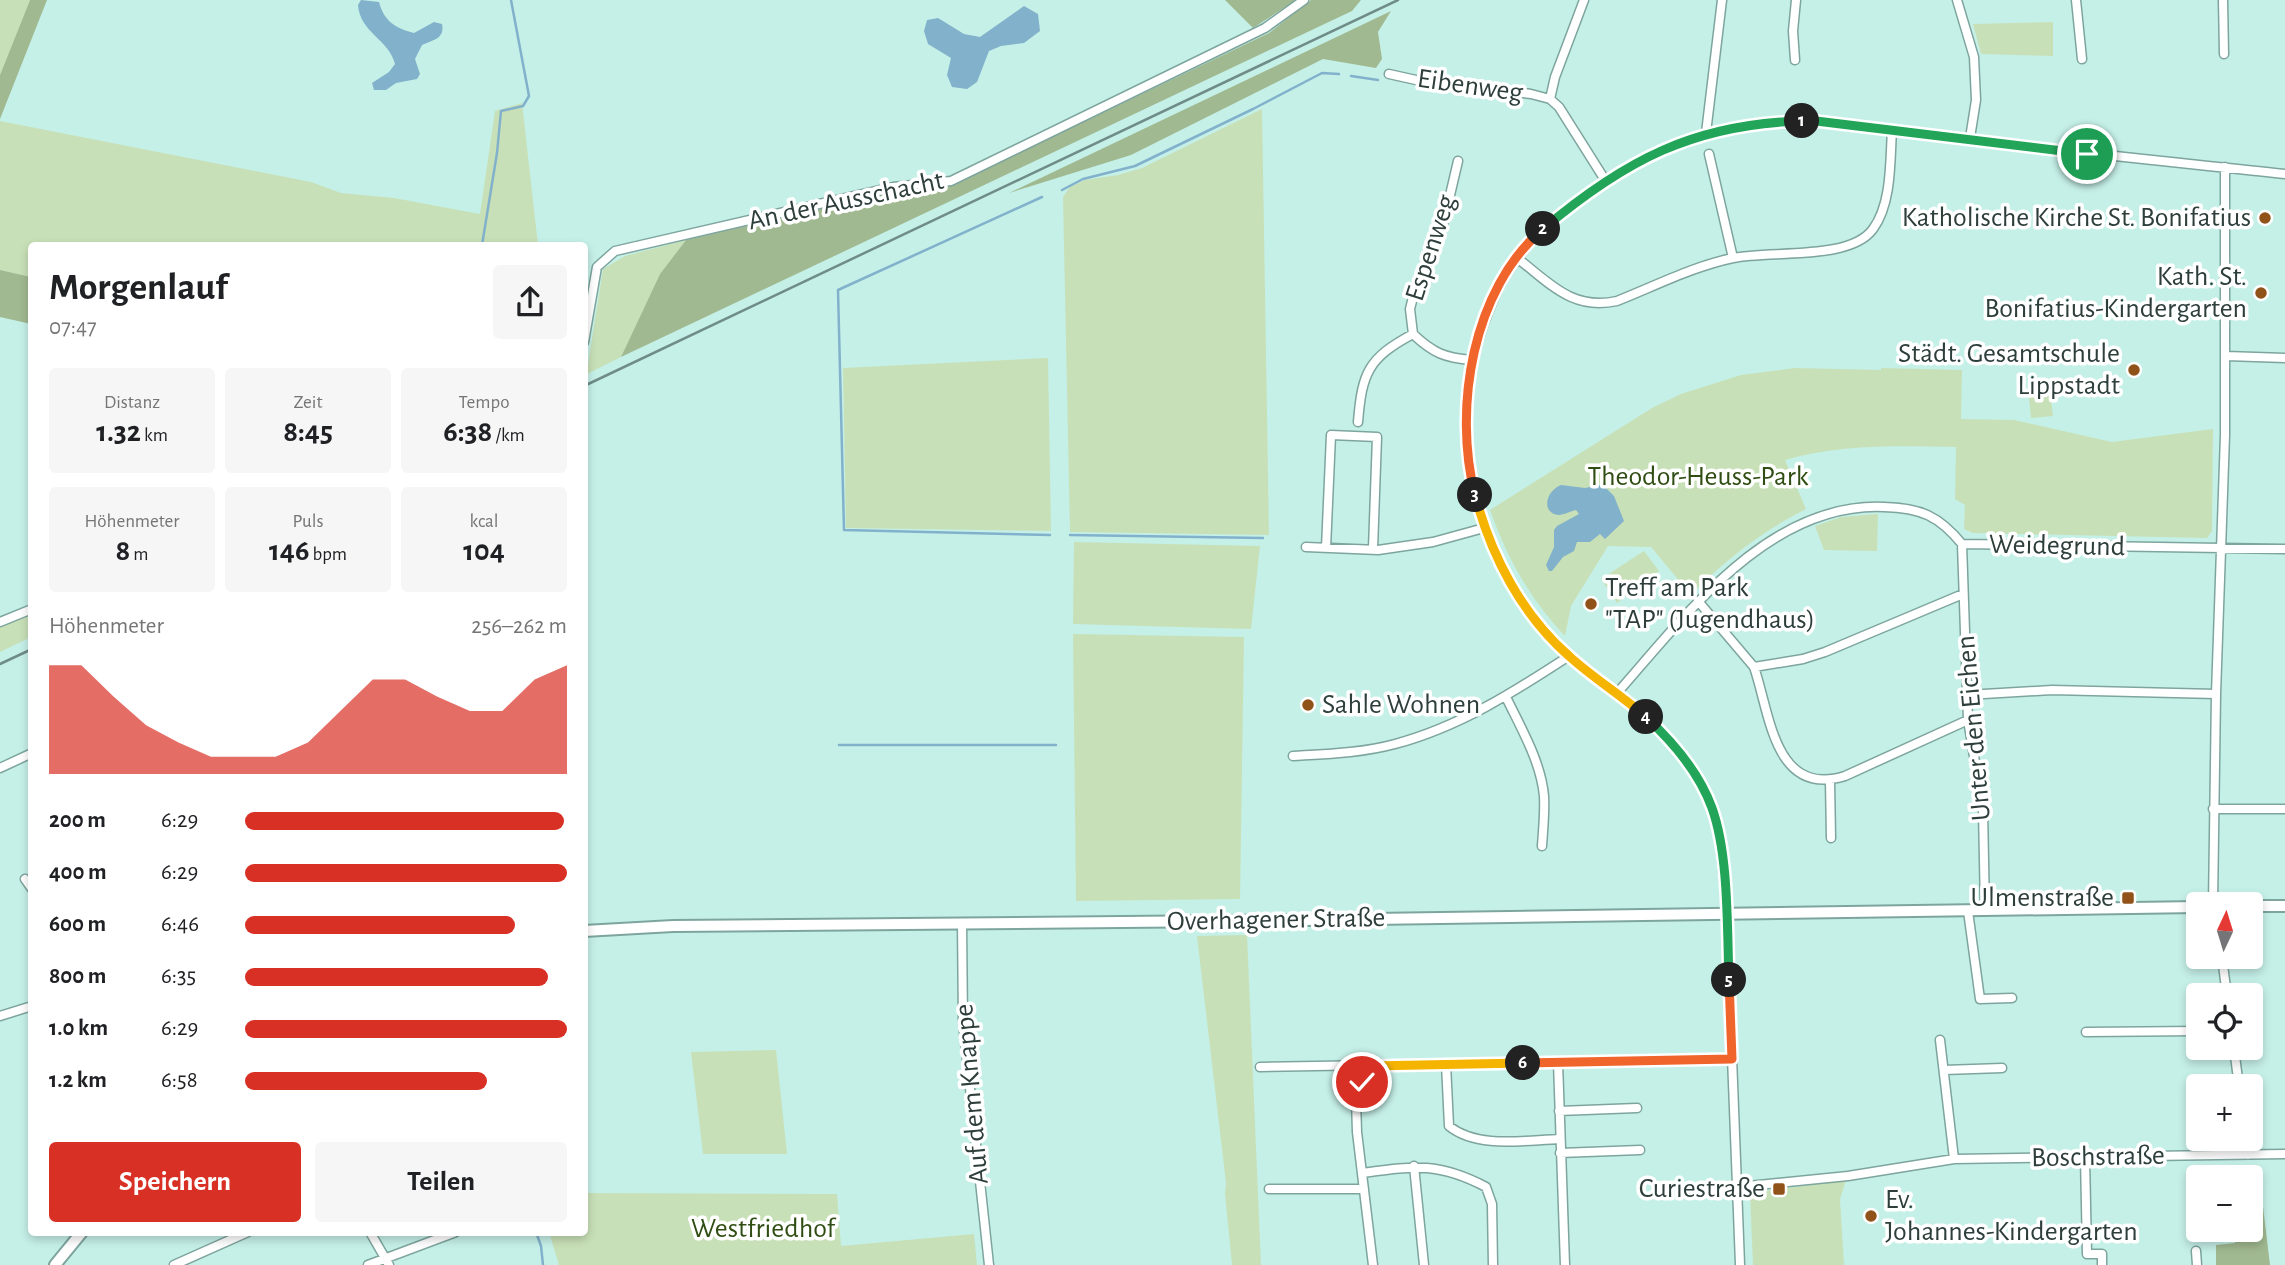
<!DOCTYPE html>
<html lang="de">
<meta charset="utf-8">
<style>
body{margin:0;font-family:"Alegreya Sans",sans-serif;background:#f6f6f6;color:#202124;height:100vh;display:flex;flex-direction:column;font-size:26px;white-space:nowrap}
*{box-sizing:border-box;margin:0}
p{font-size:23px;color:#757577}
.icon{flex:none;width:38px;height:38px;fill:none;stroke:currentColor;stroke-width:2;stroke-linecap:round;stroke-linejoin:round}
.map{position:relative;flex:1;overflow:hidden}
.sheet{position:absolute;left:28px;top:242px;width:560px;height:994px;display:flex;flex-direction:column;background:#fff;border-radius:7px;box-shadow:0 4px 10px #0003}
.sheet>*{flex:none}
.needle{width:46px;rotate:4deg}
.controls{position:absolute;left:2186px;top:892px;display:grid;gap:14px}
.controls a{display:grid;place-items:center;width:77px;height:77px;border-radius:7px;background:#fff;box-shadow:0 4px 10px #0003;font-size:35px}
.pin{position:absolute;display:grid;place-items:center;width:60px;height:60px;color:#fff;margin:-30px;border:4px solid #fff;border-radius:50%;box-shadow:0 2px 7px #0007}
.km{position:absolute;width:35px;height:35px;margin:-18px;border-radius:50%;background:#222;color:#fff;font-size:19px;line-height:35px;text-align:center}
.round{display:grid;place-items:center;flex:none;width:74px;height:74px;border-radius:7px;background:#f6f6f6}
.overview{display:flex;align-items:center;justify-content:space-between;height:119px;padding:0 21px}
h1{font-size:38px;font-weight:600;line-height:52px}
.stats{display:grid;grid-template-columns:repeat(3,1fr);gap:10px;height:119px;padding:7px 21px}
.stats div{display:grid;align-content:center;border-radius:7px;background:#f6f6f6;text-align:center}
.stats b{font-size:30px;font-weight:600}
.stats small{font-size:19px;font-weight:400}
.stats p{font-size:19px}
.chart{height:196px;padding:14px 21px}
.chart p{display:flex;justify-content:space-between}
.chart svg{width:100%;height:126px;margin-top:7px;fill:#d93025;opacity:.7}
.action{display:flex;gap:14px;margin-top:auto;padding:14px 21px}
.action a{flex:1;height:80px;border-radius:7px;background:#d93025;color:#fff;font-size:28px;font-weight:600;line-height:80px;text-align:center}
.action a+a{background:#f6f6f6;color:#202124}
ul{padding:0 21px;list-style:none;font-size:23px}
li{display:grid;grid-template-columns:112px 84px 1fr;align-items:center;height:52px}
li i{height:18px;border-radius:9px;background:#d93025}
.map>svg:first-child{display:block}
.green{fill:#c8e0b7}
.forest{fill:#a1b990}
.water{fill:#82b1cb}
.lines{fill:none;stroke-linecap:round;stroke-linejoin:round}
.stream{stroke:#82b1cb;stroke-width:2.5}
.minor-casing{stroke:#7da59e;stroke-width:11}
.secondary-casing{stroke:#7da59e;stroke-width:14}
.minor{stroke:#fff;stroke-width:8}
.secondary{stroke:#fff;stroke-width:10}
.rail{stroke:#708c87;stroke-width:2.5}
.split-1-casing{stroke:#fff;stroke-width:14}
.split-2-casing{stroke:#fff;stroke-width:14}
.split-3-casing{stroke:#fff;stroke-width:14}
.split-4-casing{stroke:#fff;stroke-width:14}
.split-5-casing{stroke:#fff;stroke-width:14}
.split-6-casing{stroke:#fff;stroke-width:14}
.split-7-casing{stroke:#fff;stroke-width:14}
.split-1{stroke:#22a559;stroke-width:9}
.split-2{stroke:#22a559;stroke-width:9}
.split-3{stroke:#f0652b;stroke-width:9}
.split-4{stroke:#f5b400;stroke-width:9}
.split-5{stroke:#22a559;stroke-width:9}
.split-6{stroke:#f0652b;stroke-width:9}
.split-7{stroke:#f5b400;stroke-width:9}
.poi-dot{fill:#915219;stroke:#fff;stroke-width:2.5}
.labels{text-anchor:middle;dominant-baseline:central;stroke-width:7;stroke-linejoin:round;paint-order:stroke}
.street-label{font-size:28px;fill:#2d3e3b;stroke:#fff}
.poi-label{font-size:28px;fill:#2d3e3b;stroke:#fff;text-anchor:end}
.park-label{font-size:28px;fill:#304e13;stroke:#fff}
</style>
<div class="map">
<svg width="2285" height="1265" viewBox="0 0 2285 1265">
<rect width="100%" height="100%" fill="#c5f0e8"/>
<path class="green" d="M0,0h30l-30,75z
M2053,22v34l-72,-2 -8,-30z
M522,103l16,142h-506l-1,32 -31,-7v-149l311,61 30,11 53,5 86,16 15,-103z
M1262,109l7,426 -199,-3 -7,-335 7,-10 15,-7 33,-5 24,-7z
M686,240l-26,34 -39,83 -36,18v-8l3,-2 15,-96 22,-13z
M1048,358l3,173 -205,-3 -3,-160z
M1795,368l86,2v-2l81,2 -1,49 53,1 98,22 101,-13 -1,102 -5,7 -234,-5 -9,-4 1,-24 -10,-6 1,-52c-58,-1 -114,-3 -171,13l21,49c-45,23 -80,50 -115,86l-40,-48 -43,-1 -37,60 -6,30c-35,-37 -58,-78 -75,-126l162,-102 29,-14 60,-19z
M2049,384l4,32 -22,2 -3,-31z
M1878,514l-1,37 -53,-1 -9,-24 26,-9z
M1074,542l186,4 -9,83 -178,-5z
M1644,551l15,20 -42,32 -16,-24z
M31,613v24l-31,15v-26z
M1073,634l171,3 -4,262 -164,2z
M1247,935l14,330h-29l-7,-71 1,-11 -29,-247z
M776,1050l11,104h-84l-12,-102z
M1846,1180l-6,19 4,66h-91l-3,-72z
M585,1193l252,1 4,52 133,-12 3,31h-418l-10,-33h35z"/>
<path class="forest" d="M30,0h17l-47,119v-44z
M1225,0h71l-43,28z
M1311,0h50l-9,11 -731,346 39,-83 26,-34 207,-49 59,-6 317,-152z
M1391,11l-13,21 4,27 -6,9 -53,-9 -192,96 -122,38z
M0,270l31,7v47l-31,-7z
M2258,1165l12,100h-54v-20l19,-2 -1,-13h16v-52h-18v-12z"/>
<path class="water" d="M361,0l18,2c5,19 16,26 35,31l20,-11 8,2c3,15 -9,16 -20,21l-7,14 5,15 -3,5 -21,4 -10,7h-12l-2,-7 17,-11 6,-8c-6,-25 -35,-31 -37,-59z
M1024,6l14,8 2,17 -16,12 -23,3 -12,5 -12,31 -10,7 -15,-2 -5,-12 4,-17 -23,-14 -4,-13 3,-11 11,-2 26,16 16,3z
M1561,485l24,3 15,-3 5,2 9,9 10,25 -19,18 -5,-5 -10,8h-13l-3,9 -11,6 -11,14h-3l-3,-6 8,-18v-17l3,-4 22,-12 -3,-4c-5,1 -13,5 -17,5 -17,-1 -15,-23 2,-30z"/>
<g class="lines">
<path class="stream" d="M1351,76l27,4
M1062,190l21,-11 52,-13 118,-57 69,-36 17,1
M1042,197l-204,93 6,240 206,5
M482,245l15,-92 4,-42 22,-5 6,-10 -18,-96
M1070,535l193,3
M839,745h217
M536,1232l5,14 2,19"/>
<g class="minor-casing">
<path id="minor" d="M1957,0l17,57 2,43 -6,38
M2076,0l6,59
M2223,0l1,54
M1795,60l-2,-29 3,-31
M1389,74l27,6 115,14 19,5 9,8 46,73
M1550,99l5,-22 29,-77
M1706,133l16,-133
M1709,154l24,104
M1517,258c33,25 55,53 100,43 38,-15 77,-35 116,-43 37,-8 117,3 140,-29 19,-26 17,-68 19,-99
M1413,334l-3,-25 6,-24 27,-60 15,-64
M584,342l13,-75 18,-16 278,-64 58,-6 314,-153 39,-28
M2226,356l59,2
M1358,422c4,-49 10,-64 55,-88 20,19 32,24 59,26
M1962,544l6,176 15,90 2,101
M1306,547l72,3 55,-8 51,-14
M1326,548l5,-113 46,2 -4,112
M1698,601l56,66 49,-8 22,-7 138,-58
M0,622l32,-13
M1754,667c16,46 20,131 91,109l123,-56
M1618,692c68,-77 151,-190 266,-185 37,1 55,9 78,37l323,5
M1967,695l85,-5 164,4
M1506,697c15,31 35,65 38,99 1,16 -1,34 -2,50
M1293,756c34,-2 69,-3 102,-12 64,-17 119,-52 174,-88
M0,768l30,-14
M1830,781l1,57
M2213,809h72
M25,879l7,10
M2213,905l3,-211 9,-259v-268
M1968,911l12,88 32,-1
M962,923l1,100 26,242
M2222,957l5,39
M0,1016l32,-10
M2086,1032l112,-1
M1940,1040l14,119
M2234,1048l5,39
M1558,1062l7,203
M1446,1064l3,62c28,23 76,14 111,13
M1370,1066l-14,34 1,32 16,133
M1260,1067l472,-8
M1944,1070l58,-2
M1559,1111l78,-3
M2246,1139l2,16
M1560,1153l80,-3
M2085,1157l2,97h15v11
M1414,1166l10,99
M1363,1173c51,-7 75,-11 123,14l6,17 1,61
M1738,1187l110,-11 106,-17 331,-5
M1269,1189h95
M370,1232l19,33
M2196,1251l1,14
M174,1265l74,-33
M368,1265l88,-33
M1740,1265c-3,-87 -7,-174 -10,-260 -1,-42 -2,-84 -6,-126 -3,-25 -4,-51 -14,-75 -27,-69 -84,-101 -138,-145 -40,-33 -73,-86 -89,-135 -25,-78 -22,-151 11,-226 18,-42 51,-73 88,-100 48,-37 105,-64 166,-73 45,-7 89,-2 134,4 51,5 102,12 153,18 84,10 167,18 250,27"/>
</g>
<g class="secondary-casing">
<path id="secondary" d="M2250,906h35
M584,931l89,-5 555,-5 970,-14
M55,1265l27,-33"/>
</g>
<use href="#minor" class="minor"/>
<use href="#secondary" class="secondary"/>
<path class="rail" d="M584,386l814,-386
M0,664l32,-15"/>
</g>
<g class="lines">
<g class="split-1-casing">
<path id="split-1" d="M1802,121h14l271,33"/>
</g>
<g class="split-2-casing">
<path id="split-2" d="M1543,229c82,-69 151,-105 259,-108"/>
</g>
<g class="split-3-casing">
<path id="split-3" d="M1475,495c-22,-86 -3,-206 68,-266"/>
</g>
<g class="split-4-casing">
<path id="split-4" d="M1475,495c16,60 46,119 94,161 24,22 52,39 77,61"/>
</g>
<g class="split-5-casing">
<path id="split-5" d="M1646,717c27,25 53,55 66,91 17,47 15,121 17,172"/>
</g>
<g class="split-6-casing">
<path id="split-6" d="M1523,1063l209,-4 -3,-79"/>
</g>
<g class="split-7-casing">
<path id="split-7" d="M1362,1082l8,-16 153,-3"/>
</g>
<use href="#split-1" class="split-1"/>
<use href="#split-2" class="split-2"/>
<use href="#split-3" class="split-3"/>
<use href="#split-4" class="split-4"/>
<use href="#split-5" class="split-5"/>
<use href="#split-6" class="split-6"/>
<use href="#split-7" class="split-7"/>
</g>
<g class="poi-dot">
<circle cx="2265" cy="218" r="7"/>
<circle cx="2261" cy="293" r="7"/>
<circle cx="2134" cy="370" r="7"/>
<circle cx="1591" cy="604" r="7"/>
<circle cx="1308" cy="705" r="7"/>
<rect x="2121" y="891" width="14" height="14" rx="3.5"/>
<rect x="1772" y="1182" width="14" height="14" rx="3.5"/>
<circle cx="1871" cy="1216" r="7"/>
</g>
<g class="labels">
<g class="street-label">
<text transform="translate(1470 86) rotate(8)">Eibenweg</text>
<text transform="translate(846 201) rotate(-12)">An der Ausschacht</text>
<text transform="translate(1431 248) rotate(-72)">Espenweg</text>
<text transform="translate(2057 546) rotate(1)">Weidegrund</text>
<text transform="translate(1974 728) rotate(-95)">Unter den Eichen</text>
<text transform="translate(1276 920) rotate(-1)">Overhagener Straße</text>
<text transform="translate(972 1094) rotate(-95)">Auf dem Knappe</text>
<text transform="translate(2098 1157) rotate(-1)">Boschstraße</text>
</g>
<g class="poi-label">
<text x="2251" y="218">Katholische Kirche St. Bonifatius</text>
<text x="2247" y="277">Kath. St.<tspan x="2247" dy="32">Bonifatius-Kindergarten</tspan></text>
<text x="2120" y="354">Städt. Gesamtschule<tspan x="2120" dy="32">Lippstadt</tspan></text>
<text x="1605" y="588" text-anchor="start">Treff am Park<tspan x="1605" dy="32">"TAP" (Jugendhaus)</tspan></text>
<text x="1322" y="705" text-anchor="start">Sahle Wohnen</text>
<text x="2114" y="898">Ulmenstraße</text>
<text x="1765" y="1189">Curiestraße</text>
<text x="1885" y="1200" text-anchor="start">Ev.<tspan x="1885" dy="32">Johannes-Kindergarten</tspan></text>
</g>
<g class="park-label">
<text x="1698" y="477">Theodor-Heuss-Park</text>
<text x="763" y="1229">Westfriedhof</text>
</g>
</g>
</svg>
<div class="controls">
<a><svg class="needle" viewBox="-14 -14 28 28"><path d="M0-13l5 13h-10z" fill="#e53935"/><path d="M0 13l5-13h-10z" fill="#757577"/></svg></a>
<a><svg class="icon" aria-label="locate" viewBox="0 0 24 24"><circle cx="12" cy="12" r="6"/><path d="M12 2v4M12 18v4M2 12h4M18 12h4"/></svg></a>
<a>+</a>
<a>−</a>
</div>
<div class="pin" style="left:2087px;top:154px;background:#1e9e55"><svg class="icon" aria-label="arrive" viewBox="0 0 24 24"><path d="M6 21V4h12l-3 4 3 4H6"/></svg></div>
<div class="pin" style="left:1362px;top:1082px;background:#d93025"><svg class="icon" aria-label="check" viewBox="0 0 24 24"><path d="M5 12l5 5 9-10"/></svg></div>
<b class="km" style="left:1802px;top:121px">1</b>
<b class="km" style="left:1543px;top:229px">2</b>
<b class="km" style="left:1475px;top:495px">3</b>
<b class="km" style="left:1646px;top:717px">4</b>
<b class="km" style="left:1729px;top:980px">5</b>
<b class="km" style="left:1523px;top:1063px">6</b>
<section class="sheet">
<div class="overview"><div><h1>Morgenlauf</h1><p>07:47</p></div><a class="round"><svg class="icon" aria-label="share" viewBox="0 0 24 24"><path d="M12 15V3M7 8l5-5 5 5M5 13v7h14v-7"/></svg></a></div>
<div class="stats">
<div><p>Distanz</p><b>1.32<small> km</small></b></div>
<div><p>Zeit</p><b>8:45</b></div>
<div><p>Tempo</p><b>6:38<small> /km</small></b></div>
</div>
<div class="stats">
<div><p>Höhenmeter</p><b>8<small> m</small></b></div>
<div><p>Puls</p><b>146<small> bpm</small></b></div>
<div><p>kcal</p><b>104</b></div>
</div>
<div class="chart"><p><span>Höhenmeter</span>256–262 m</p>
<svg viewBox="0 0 160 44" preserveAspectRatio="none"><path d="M0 44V6L10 6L20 17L30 27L40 33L50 38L60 38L70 38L80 33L90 22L100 11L110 11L120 17L130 22L140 22L150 11L160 6V44z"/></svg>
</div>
<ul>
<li><b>200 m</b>6:29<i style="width:99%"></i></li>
<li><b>400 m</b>6:29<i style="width:100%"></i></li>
<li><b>600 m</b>6:46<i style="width:84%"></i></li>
<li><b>800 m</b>6:35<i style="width:94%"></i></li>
<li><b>1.0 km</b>6:29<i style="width:100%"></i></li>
<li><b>1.2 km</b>6:58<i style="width:75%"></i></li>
</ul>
<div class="action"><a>Speichern</a><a>Teilen</a></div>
</section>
</div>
